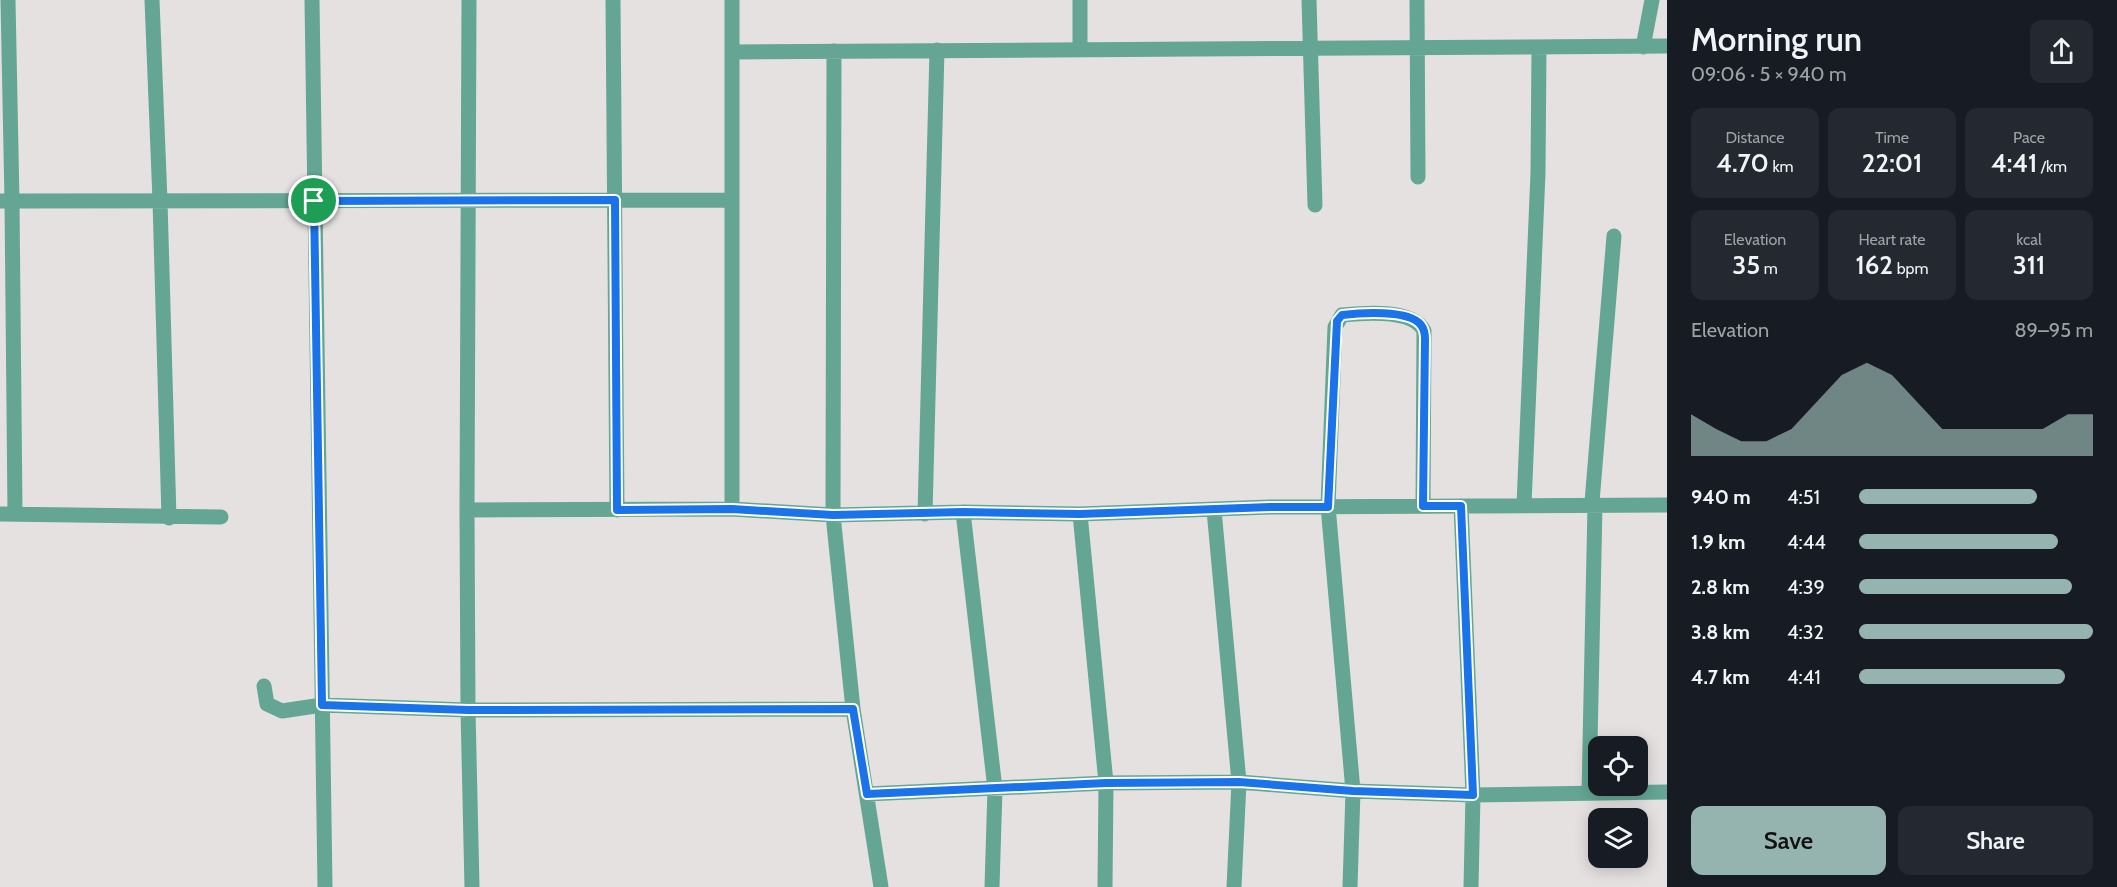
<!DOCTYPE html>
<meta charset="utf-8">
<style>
body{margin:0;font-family:Cabin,sans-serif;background:#242831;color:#f1f3f6;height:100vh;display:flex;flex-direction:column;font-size:22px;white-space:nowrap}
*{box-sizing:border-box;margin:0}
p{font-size:20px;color:#9ea1a6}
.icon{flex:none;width:33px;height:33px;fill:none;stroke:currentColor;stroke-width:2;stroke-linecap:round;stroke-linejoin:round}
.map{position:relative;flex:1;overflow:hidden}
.details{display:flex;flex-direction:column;background:#171b24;width:450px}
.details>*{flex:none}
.buttons{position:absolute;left:1588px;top:736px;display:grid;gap:12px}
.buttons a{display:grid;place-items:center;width:60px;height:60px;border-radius:12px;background:#171b24;box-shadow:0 3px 15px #0003;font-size:30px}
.pin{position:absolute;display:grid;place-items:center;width:51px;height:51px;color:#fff;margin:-26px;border:3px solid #fff;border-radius:50%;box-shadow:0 2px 6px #0007}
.round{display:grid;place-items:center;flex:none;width:63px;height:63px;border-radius:12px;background:#242831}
.overview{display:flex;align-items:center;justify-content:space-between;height:102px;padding:0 24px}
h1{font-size:33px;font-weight:600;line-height:45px}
.figures{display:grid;grid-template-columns:repeat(3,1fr);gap:9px;height:102px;padding:6px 24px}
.figures div{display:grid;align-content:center;border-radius:12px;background:#242831;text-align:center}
.figures b{font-size:26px;font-weight:600}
.figures small{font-size:16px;font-weight:400}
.figures p{font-size:16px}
.chart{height:168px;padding:12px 24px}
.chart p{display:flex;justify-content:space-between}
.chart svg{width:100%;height:108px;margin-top:6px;fill:#96b4af;opacity:.7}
.cta{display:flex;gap:12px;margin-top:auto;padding:12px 24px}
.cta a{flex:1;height:69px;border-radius:12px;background:#96b4af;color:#111;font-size:24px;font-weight:600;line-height:69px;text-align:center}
.cta a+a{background:#242831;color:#f1f3f6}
ul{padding:0 24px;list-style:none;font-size:20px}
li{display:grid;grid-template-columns:96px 72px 1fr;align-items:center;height:45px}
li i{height:15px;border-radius:8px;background:#96b4af}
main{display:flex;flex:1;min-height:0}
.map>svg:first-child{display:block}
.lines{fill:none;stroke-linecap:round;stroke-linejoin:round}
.minor{stroke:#64a693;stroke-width:15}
.route-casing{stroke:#fff;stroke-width:12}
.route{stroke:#1a73e8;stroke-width:8}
</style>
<main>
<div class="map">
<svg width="1667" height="887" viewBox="0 0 1667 887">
<rect width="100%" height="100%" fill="#e5e1e1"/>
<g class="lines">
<path class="minor" d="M8,0l4,201 3,313
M152,0l8,201 9,317
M312,0l13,887
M469,0l-2,510 1,200 4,177
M613,0l4,510
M732,0v509
M1309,0l6,205
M1417,0l1,177
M1643,47l9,-47
M1080,50v-50
M834,51l-1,464 20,194 28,178
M733,52l934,-6
M0,201l731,-1
M1524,505l14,-332 1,-126
M1461,506l12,289 -2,92
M467,510l265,-1 101,6 130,-3 117,2 190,-7 397,-2
M1214,510l25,272 -5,105
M963,512l32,277 -3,98
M0,514l221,3
M925,514l12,-464
M1080,514l26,269 -1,104
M264,686l3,18 15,7 40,-6 146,5 385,-1
M1589,793l6,-288 -3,-3 22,-266
M867,794l239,-11 133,-1 114,9 120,4 194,-3
M1350,887l3,-96 -25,-285 7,-179 7,-12c21,-2 71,-7 82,16l-1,175"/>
</g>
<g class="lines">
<g class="route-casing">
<path id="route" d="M615,200l2,310 115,-1 101,6 130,-3 117,2 190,-7h58l9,-186 5,-6c17,-2 67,-6 79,10 3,4 4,9 4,14l-2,167h38l12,289 -120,-4 -114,-9 -133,1 -239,11 -14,-85 -385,1 -146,-5 -8,-504z"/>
</g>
<use href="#route" class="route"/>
</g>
</svg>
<div class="buttons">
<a><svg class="icon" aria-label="locate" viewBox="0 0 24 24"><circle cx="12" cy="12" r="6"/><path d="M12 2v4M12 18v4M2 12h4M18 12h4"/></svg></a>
<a><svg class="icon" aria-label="layers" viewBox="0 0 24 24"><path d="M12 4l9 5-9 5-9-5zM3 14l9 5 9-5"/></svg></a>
</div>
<div class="pin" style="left:314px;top:201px;background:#1e9e55"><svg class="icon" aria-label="arrive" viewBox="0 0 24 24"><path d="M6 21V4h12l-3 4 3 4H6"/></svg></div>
</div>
<section class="details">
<div class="overview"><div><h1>Morning run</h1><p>09:06 · 5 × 940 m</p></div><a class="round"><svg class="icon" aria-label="share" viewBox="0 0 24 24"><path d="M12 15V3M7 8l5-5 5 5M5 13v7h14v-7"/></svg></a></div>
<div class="figures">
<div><p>Distance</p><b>4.70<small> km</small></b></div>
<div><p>Time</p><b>22:01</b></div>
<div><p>Pace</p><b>4:41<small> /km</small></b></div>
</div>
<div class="figures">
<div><p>Elevation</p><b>35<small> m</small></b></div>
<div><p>Heart rate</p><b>162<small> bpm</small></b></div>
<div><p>kcal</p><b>311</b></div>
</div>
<div class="chart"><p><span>Elevation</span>89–95 m</p>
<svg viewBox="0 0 160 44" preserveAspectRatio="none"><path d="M0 44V27L10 33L20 38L30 38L40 33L50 22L60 11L70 6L80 11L90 22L100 33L110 33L120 33L130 33L140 33L150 27L160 27V44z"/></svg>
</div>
<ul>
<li><b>940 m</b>4:51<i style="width:76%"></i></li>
<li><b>1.9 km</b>4:44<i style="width:85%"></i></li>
<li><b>2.8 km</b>4:39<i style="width:91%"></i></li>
<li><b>3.8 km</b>4:32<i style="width:100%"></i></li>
<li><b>4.7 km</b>4:41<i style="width:88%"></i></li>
</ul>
<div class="cta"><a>Save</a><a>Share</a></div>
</section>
</main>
